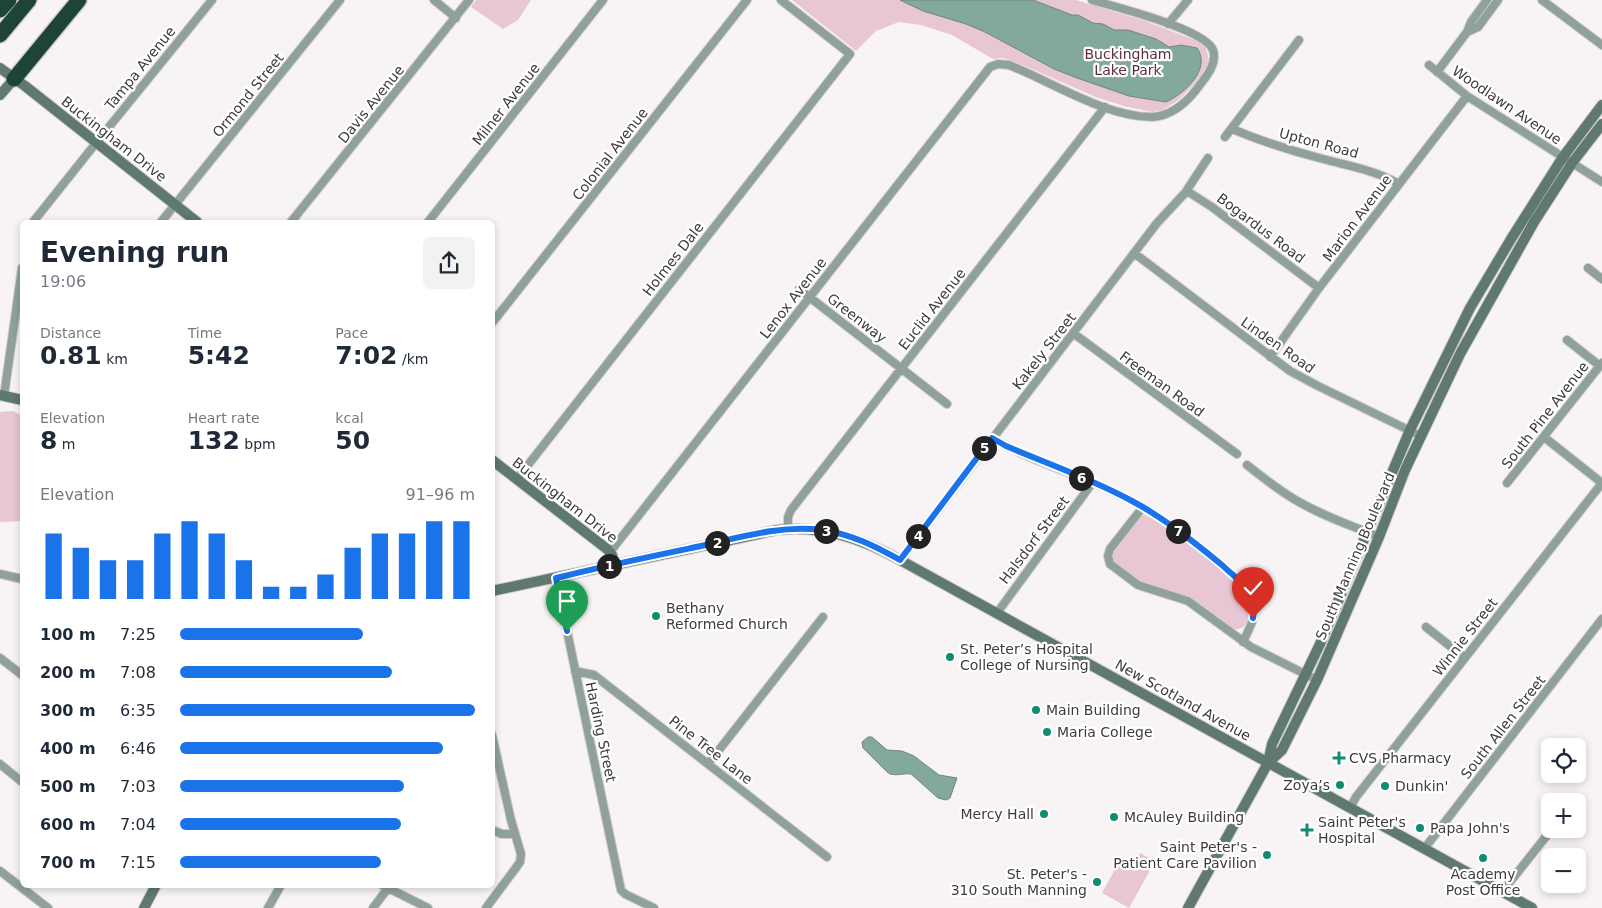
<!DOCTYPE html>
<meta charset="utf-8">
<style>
body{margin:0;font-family:"DejaVu Sans",sans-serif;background:#f2f2f3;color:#1f2937;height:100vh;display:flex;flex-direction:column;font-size:19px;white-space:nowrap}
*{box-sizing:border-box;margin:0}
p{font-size:16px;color:#747a83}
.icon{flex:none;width:28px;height:28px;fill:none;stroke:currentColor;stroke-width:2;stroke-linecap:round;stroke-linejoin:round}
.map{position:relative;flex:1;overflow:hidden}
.details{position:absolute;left:20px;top:220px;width:475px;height:668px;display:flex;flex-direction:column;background:#fff;border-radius:8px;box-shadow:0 2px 8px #0003}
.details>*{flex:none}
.controls{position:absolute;left:1541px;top:738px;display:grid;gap:10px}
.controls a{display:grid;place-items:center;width:45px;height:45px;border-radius:8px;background:#fff;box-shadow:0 2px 8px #0003;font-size:25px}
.pin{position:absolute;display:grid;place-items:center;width:42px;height:42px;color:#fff;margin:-51px -21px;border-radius:50% 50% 50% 0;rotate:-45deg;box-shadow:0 0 5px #0007}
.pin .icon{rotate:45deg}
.km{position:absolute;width:25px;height:25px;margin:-12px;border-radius:50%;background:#222;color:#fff;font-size:14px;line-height:25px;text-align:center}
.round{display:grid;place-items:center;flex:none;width:52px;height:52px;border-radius:8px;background:#f2f2f3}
.headline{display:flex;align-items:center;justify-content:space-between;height:85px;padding:0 20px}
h1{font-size:28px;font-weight:600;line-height:38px}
.metrics{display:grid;grid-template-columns:repeat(3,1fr);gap:8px;height:85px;padding:5px 20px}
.metrics div{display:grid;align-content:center}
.metrics b{font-size:25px;font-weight:600}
.metrics small{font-size:14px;font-weight:400}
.metrics p{font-size:14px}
.chart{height:140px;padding:10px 20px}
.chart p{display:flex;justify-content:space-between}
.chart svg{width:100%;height:90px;margin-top:5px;stroke:#1a73e8;stroke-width:6}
ul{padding:0 20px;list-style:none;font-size:16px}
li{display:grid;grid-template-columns:80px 60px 1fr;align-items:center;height:38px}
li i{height:12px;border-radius:6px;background:#1a73e8}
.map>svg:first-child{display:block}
.green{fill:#e8c6d3}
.water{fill:#82a99b;stroke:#6e887f}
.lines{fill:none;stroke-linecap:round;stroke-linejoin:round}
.street-casing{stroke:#d3cfd1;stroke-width:10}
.secondary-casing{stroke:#d3cfd1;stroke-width:12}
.highway-casing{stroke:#d3cfd1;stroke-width:18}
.street{stroke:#90a19b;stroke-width:8}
.secondary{stroke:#5f7970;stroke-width:10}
.highway{stroke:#1e4438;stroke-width:15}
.route-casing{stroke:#fff;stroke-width:10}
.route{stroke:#1a73e8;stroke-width:6}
.poi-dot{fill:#118c70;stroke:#fff;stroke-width:2}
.labels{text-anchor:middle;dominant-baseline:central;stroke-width:4.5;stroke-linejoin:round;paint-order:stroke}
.park-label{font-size:14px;fill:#5e2d43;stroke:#fff}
.street-label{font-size:14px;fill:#3e3c3d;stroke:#fff}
.poi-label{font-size:14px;fill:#3e3c3d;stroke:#fff;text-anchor:start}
</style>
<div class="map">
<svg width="1602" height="908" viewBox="0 0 1602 908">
<rect width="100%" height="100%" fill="#f8f4f6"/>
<path class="green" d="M476,0h55l-13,20 -15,9 -32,-22z
M792,0h284l69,21 52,20 9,7 3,12 -2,6 -9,14 -18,19 -17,11 -11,2 -25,-5 -29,-9 -80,-35 -15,-5 -10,1 -41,-24 -31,-10 -22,-3 -8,3 -15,6 -20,20z
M13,411l9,5v105l-22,1v-110z
M1143,515c17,2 92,64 103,79 5,9 6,25 -2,32 -4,4 -9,4 -14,2l-38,-30 -11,-4 -38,-10 -28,-20 -3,-6c1,-10 23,-38 31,-43z
M1140,853l15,8 -26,47 -27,-15 17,-31 13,3z"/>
<path class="water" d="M900,0h133l39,15h6l15,8 10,1 11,6h14l28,9 13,8 12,-2 16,3c15,21 -13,46 -31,54l-37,-6 -52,-18 -23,-9 -69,-37 -19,-8 -43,-13z
M868,737h4l15,13 15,1 12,5 25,19 18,3 -7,20 -4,2 -8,-2 -27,-24c-7,-1 -14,2 -21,0 -3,-1 -21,-21 -27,-26l-1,-6z"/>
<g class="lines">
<g class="street-casing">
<path id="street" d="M434,0l22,18
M1542,0l60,45
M1168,24l20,-24
M1467,32l11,-5 20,-27
M1429,65l38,31 135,86
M1437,72l30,-40 4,-10 16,-22
M1232,129c29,12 60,22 91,30 26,7 52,11 76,25
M1225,137l74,-97
M1187,191l25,16 107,81
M33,222l63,-79 116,-143
M161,222l179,-222
M291,222l178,-222
M428,222l175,-222
M1134,253l156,118 28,15 103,50
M1588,268l14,11
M799,289l148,115
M492,323l255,-323
M1073,333l164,121
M1567,340l33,26
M1270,357l49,-69 148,-192
M4,396l18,-128
M1544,437l58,46
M992,438c39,23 85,36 126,56 36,17 69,43 100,69 15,12 32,23 36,43 2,13 -6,24 -11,36
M1247,465c15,12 30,24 47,34 26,16 56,26 85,38
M517,479l333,-425 -69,-54
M1507,483l95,-120
M1143,507l-33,42 -2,7 2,8 28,21 50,16 63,46 66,33
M788,529v-12l3,-7 314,-403
M610,552l380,-485 8,-3 11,1c43,17 97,52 143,52 18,-1 33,-13 44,-27 8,-11 22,-25 17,-40 -8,-21 -98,-43 -121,-50
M900,560l257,-337 28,-30 23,-35
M0,574l22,5
M556,578l65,312 4,4 29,14
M997,613l96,-131
M1426,627l39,31
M0,658l22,17
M575,671l19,4 233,182
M0,764l22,18
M708,764l115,-147
M1350,808l6,-11 246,-314
M492,830l10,4h13
M1424,849l178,-230
M0,871l48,37
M382,885l46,23
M1502,892l50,-63
M268,908l13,-23
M373,908l15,-20
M486,908l29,-39 5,-7 1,-8 -10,-34 -19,-85"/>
</g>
<g class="secondary-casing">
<path id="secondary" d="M0,68l25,18 172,136
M0,95l14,-16
M0,395l22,5
M492,460l115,89 5,6 3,10
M492,591l285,-61c45,-5 84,8 123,30l632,348
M1268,763l14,-13 35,-70 62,-143 26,-67 55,-116 74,-132 38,-59 30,-39
M144,908l12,-23
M1188,908l80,-145 4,-19 48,-100 90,-214 60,-122 41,-69 52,-82 39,-52"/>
</g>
<g class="highway-casing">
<path id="highway" d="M0,10l9,-10
M0,35l29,-35
M14,79l65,-79"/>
</g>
<use href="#street" class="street"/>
<use href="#secondary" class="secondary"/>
<use href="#highway" class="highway"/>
</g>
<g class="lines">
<g class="route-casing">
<path id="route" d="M567,631l-11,-53c48,-12 97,-22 145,-32 40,-9 80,-21 121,-16 29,4 53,16 78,30l92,-122 14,8c42,18 86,33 126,55 32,17 62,41 90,64 9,9 20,16 27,27 5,8 6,17 4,26"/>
</g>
<use href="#route" class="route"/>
</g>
<g class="poi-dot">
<circle cx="656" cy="616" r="5"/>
<circle cx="950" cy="657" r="5"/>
<circle cx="1036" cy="710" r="5"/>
<circle cx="1047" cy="732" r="5"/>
<path d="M1336.5 750.5h5v5h5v5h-5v5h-5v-5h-5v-5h5z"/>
<circle cx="1340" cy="785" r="5"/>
<circle cx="1385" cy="786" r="5"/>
<circle cx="1044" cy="814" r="5"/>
<circle cx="1114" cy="817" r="5"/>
<circle cx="1420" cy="828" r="5"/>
<path d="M1304.5 822.5h5v5h5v5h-5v5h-5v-5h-5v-5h5z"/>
<circle cx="1267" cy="855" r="5"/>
<circle cx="1483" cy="858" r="5"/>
<circle cx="1097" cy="882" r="5"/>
</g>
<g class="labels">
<g class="park-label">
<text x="1128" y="54">Buckingham<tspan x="1128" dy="16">Lake Park</tspan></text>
</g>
<g class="street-label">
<text transform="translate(140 68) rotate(-51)">Tampa Avenue</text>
<text transform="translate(248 95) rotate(-51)">Ormond Street</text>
<text transform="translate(371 104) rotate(-51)">Davis Avenue</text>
<text transform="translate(506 104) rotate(-52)">Milner Avenue</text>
<text transform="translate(1507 105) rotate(34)">Woodlawn Avenue</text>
<text transform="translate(114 139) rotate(38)">Buckingham Drive</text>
<text transform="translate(1319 143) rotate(15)">Upton Road</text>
<text transform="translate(610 154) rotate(-52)">Colonial Avenue</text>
<text transform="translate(1357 218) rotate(-53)">Marion Avenue</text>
<text transform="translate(1261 228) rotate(37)">Bogardus Road</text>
<text transform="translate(673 259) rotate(-52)">Holmes Dale</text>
<text transform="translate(793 298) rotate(-52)">Lenox Avenue</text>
<text transform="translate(932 309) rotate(-52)">Euclid Avenue</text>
<text transform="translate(857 318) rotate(38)">Greenway</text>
<text transform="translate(1278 345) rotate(35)">Linden Road</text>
<text transform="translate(1044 351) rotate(-52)">Kakely Street</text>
<text transform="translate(1162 384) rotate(36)">Freeman Road</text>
<text transform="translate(1545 415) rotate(-52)">South Pine Avenue</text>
<text transform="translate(565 500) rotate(38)">Buckingham Drive</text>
<text transform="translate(1034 540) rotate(-53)">Halsdorf Street</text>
<text transform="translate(1355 556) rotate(-67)">South Manning Boulevard</text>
<text transform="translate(1465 637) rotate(-52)">Winnie Street</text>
<text transform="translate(1183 700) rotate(29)">New Scotland Avenue</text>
<text transform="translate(1503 727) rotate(-52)">South Allen Street</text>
<text transform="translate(601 732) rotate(78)">Harding Street</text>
<text transform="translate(711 750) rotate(38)">Pine Tree Lane</text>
</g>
<g class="poi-label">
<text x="666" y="608">Bethany<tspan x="666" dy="16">Reformed Church</tspan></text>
<text x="960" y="649">St. Peter’s Hospital<tspan x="960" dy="16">College of Nursing</tspan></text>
<text x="1046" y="710">Main Building</text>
<text x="1057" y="732">Maria College</text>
<text x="1349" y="758">CVS Pharmacy</text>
<text x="1330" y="785" text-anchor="end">Zoya’s</text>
<text x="1395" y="786">Dunkin'</text>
<text x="1034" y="814" text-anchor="end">Mercy Hall</text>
<text x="1124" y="817">McAuley Building</text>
<text x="1318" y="822">Saint Peter's<tspan x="1318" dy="16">Hospital</tspan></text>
<text x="1430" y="828">Papa John's</text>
<text x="1257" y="847" text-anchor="end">Saint Peter's -<tspan x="1257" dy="16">Patient Care Pavilion</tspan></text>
<text x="1087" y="874" text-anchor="end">St. Peter's -<tspan x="1087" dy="16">310 South Manning</tspan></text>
<text x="1483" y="874" text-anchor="middle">Academy<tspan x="1483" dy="16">Post Office</tspan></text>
</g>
</g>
</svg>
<div class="controls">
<a><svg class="icon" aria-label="locate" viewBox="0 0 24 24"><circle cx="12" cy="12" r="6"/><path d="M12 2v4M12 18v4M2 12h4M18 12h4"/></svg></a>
<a>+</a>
<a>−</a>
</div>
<div class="pin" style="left:567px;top:631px;background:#1e9e55"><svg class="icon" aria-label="arrive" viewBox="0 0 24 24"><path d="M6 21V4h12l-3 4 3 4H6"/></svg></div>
<div class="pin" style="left:1253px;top:618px;background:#d93025"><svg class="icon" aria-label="check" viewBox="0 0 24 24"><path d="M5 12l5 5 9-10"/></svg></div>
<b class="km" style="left:609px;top:566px">1</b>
<b class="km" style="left:717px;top:543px">2</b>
<b class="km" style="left:826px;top:531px">3</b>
<b class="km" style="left:918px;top:536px">4</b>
<b class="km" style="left:984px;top:448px">5</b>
<b class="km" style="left:1081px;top:478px">6</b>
<b class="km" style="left:1178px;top:531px">7</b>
<section class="details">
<div class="headline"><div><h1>Evening run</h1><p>19:06</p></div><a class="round"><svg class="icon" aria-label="share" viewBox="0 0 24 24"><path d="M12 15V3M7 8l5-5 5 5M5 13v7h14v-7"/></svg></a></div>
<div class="metrics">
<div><p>Distance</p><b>0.81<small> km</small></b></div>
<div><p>Time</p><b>5:42</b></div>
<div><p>Pace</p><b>7:02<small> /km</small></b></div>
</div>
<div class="metrics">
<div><p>Elevation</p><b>8<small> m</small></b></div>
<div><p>Heart rate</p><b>132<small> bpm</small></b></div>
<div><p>kcal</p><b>50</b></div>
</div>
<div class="chart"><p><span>Elevation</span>91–96 m</p>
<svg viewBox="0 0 160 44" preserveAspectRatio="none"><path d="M5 44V12M15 44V19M25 44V25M35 44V25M45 44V12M55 44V6M65 44V12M75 44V25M85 44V38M95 44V38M105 44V32M115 44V19M125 44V12M135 44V12M145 44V6M155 44V6"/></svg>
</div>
<ul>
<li><b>100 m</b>7:25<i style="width:62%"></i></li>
<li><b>200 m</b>7:08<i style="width:72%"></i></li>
<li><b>300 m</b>6:35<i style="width:100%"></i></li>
<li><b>400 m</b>6:46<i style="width:89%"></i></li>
<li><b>500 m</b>7:03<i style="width:76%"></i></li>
<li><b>600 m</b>7:04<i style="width:75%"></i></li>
<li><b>700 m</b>7:15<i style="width:68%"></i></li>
</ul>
</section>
</div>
